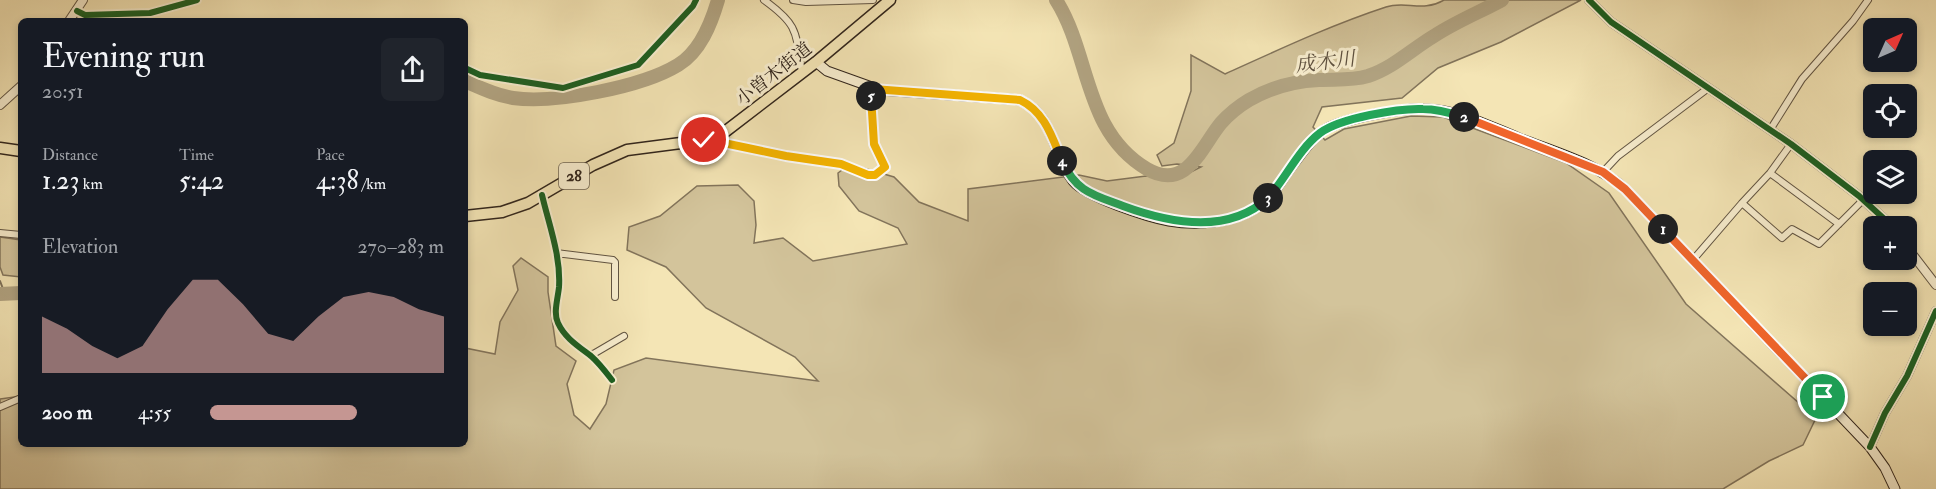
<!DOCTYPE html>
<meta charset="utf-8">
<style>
body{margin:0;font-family:"IM FELL Double Pica","Noto Serif JP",serif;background:#20242c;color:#f1f3f6;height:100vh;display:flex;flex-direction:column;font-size:22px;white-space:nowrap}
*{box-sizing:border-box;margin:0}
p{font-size:20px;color:#9ea1a6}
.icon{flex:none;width:33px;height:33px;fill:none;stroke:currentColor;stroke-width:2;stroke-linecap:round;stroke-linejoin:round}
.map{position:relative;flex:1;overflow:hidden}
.drawer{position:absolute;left:18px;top:18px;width:450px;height:429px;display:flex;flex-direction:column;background:#171b24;border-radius:9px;box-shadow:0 3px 9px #0003}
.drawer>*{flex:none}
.needle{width:39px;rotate:45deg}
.tools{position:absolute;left:1863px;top:18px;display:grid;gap:12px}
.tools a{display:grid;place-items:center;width:54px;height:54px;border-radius:9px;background:#171b24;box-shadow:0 3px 9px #0003;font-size:30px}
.pin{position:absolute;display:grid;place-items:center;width:51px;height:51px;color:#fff;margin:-26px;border:3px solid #fff;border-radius:50%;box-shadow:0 2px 6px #0007}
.km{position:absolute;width:30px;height:30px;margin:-15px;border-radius:50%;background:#222;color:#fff;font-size:16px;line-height:30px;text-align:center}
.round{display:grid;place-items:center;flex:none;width:63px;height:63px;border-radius:9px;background:#20242c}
.overview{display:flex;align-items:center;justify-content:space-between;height:102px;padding:0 24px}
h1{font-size:33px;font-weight:600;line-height:45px}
.metrics{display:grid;grid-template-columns:repeat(3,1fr);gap:9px;height:102px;padding:6px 24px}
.metrics div{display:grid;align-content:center}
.metrics b{font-size:26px;font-weight:600}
.metrics small{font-size:16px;font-weight:400}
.metrics p{font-size:16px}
.chart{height:168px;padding:12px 24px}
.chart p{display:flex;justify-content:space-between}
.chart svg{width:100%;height:108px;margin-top:6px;fill:#c59692;opacity:.7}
ul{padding:0 24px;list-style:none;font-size:20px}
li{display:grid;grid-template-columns:96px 72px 1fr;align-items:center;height:45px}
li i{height:15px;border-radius:8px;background:#c59692}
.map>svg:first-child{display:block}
.green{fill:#d3c49b;stroke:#82745b;stroke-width:1.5}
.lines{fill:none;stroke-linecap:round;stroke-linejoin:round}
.stream{stroke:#7d7058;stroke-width:2}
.river{stroke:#b1a381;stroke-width:14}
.minor-casing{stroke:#615442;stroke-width:8}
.tertiary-casing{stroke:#615442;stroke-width:10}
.secondary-casing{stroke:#30241b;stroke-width:11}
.primary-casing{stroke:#30241b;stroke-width:13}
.minor{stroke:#f8eecf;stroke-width:6}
.tertiary{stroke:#f8eecf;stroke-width:8}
.secondary{stroke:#f8eecf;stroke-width:9}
.primary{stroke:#f4e5b5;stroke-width:10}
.cycleway-casing{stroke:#f8eecf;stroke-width:10}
.cycleway{stroke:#1b5e20;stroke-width:6}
.split-1-casing{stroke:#fff;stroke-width:12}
.split-2-casing{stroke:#fff;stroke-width:12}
.split-3-casing{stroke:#fff;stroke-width:12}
.split-4-casing{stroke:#fff;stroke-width:12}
.split-5-casing{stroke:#fff;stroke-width:12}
.split-6-casing{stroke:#fff;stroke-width:12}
.split-1{stroke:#f0652b;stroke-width:8}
.split-2{stroke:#f0652b;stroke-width:8}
.split-3{stroke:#22a559;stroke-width:8}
.split-4{stroke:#22a559;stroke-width:8}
.split-5{stroke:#f5b400;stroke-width:8}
.split-6{stroke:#f5b400;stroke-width:8}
.labels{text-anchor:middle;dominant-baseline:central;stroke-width:6;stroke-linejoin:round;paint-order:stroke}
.shield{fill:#f8eecf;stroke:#6c6151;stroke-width:1.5}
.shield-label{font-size:16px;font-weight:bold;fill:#30241b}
.street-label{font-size:18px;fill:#30241b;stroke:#f8eecf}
.water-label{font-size:20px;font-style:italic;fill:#5d503f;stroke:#f8eecf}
</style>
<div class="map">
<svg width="1936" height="489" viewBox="0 0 1936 489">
<rect width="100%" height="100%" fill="#f4e5b5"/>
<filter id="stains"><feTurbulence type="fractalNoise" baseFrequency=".00333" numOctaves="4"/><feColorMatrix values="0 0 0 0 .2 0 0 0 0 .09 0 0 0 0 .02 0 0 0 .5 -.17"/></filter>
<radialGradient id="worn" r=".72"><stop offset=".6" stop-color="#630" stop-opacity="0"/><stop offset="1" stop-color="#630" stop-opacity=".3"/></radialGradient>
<path class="green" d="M1444,0h137l-80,42 -63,26 -36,30 -80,9 -9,20 12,13 19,-11 67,-13 32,1 123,46 43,30 77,111 130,114 -13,27 -34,16 -46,28h-1723v-90l21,-3v48h444v-96l30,6 5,-32 18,-32 -5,-24 8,-8 27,19v15l8,54 20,15 -9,23 7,31 16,14 16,-25 8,-34 32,-12 172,23 -23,-24 -89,-49 -40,-41 -39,-17 2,-23 31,-11 37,-30 41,-1 16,16 2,24 -2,18 29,-5 30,23 94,-17 -9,-16 -39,-17 -20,-25 -1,-13 12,-9 44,13 25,25 49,19v-32l111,-14 28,6 39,-5 33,2 22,-11 -24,-3 -15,2 -5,-11 17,-12 17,-52v-36l34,19c53,-24 106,-49 161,-67 20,-7 36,6 58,-7z
M0,237l21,3v37l-18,-2 -3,-8z"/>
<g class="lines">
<path class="stream" d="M0,281l5,13"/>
<path class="river" d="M1056,0c35,55 27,131 91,169 40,23 54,-22 74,-46 8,-9 18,-17 28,-23 21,-12 46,-19 70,-20 17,-1 32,1 49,-4 25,-8 44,-27 66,-40 21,-14 46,-24 68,-36
M465,81c16,7 30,14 48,17 41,6 129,-11 165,-33 22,-13 33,-41 40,-65
M0,294l21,-1"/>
<g class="minor-casing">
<path id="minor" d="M764,0c32,23 32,30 37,67l3,5
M793,0l13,2 67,-2
M77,11l8,4 65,-2 47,-13
M465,68l15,7 83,13 75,-23 55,-59 3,-6
M1770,130l32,-51 51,-58 15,-21
M714,136l5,6 67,14 55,8 28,11h6l10,-8 -11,-23 -3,-46 2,-9
M1603,172l15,-16 89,-67
M1770,173l69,51
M542,195c7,30 19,61 17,92 -1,11 -6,26 -1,36 7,15 20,23 33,33 8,7 14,15 21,24
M1742,203l40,35 10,-9 27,15 44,-44
M0,233l21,2
M556,253l57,7 2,2v35
M1692,261l50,-58 28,-30 21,-29
M589,355l6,-2 29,-17
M0,407l21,-9"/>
</g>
<g class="tertiary-casing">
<path id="tertiary" d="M1589,0l22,22 180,122 68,52 33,30
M69,21l14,-21
M0,105l21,-19
M1906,246l30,39
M1870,447l15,-34 22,-37 29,-65"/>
</g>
<g class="secondary-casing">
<path id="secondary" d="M816,62l11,9 53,19 140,10c35,17 32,53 53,81 13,16 75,36 96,40 28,5 64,2 88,-14 13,-8 22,-22 30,-34 12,-16 22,-33 39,-44 20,-11 75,-21 98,-20 33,0 65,17 95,29 36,14 77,25 106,51l245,258 15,21 10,21"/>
</g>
<g class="primary-casing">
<path id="primary" d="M0,148l21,3
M465,216l37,-4 26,-9 65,-38 34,-15 77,-10 22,-9 90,-69 74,-62"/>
</g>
<use href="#minor" class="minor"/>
<use href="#tertiary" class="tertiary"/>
<use href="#secondary" class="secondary"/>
<use href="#primary" class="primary"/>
<g class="cycleway-casing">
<path id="cycleway" d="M1589,0l22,22 180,122 68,52 33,30
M77,11l8,4 65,-2 47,-13
M465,68l15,7 83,13 75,-23 55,-59 3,-6
M714,136l5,6 67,14 55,8 28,11h6l10,-8 -11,-23 -3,-46 2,-9
M542,195c7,30 19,61 17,92 -1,11 -6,26 -1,36 7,15 20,23 33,33 8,7 14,15 21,24
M1870,447l15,-34 22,-37 29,-65"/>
</g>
<use href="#cycleway" class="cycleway"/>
</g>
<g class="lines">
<g class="split-1-casing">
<path id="split-1" d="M1663,229l160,168"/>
</g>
<g class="split-2-casing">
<path id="split-2" d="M1464,117l139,55 22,17 38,40"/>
</g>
<g class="split-3-casing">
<path id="split-3" d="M1268,198c18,-20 30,-48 52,-65 20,-15 79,-25 103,-24 14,0 28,4 41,8"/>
</g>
<g class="split-4-casing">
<path id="split-4" d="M1062,161c14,31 32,34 61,45 46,17 105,29 145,-8"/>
</g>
<g class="split-5-casing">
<path id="split-5" d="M871,96l2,-7 147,11c25,12 32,37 42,61"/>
</g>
<g class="split-6-casing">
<path id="split-6" d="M704,140l10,-4 5,6 67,14 55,8 27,11h7l10,-8 -11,-23 -3,-48"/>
</g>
<use href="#split-1" class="split-1"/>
<use href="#split-2" class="split-2"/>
<use href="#split-3" class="split-3"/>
<use href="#split-4" class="split-4"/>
<use href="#split-5" class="split-5"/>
<use href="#split-6" class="split-6"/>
</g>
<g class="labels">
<rect class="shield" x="559" y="163" width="30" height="26" rx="4.5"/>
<g class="shield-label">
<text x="574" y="176">28</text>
</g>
<g class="street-label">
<text transform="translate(774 74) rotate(-38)">小曽木街道</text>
</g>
<g class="water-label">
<text transform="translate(1325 62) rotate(-7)">成木川</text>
</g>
</g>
<rect width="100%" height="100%" filter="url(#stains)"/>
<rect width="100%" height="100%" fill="url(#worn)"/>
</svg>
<div class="tools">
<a><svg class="needle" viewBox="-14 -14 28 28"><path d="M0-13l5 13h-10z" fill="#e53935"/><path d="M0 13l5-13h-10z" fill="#9ea1a6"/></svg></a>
<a><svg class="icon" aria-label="locate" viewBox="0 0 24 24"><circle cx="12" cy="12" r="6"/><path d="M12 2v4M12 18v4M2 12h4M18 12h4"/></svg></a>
<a><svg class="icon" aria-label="layers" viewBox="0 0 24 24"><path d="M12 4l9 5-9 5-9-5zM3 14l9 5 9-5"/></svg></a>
<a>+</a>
<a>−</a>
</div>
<div class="pin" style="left:1823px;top:397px;background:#1e9e55"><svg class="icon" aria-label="arrive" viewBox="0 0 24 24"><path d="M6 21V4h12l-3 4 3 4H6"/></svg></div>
<div class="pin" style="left:704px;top:140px;background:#d93025"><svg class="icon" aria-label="check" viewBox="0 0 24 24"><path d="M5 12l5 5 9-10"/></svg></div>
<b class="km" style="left:1663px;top:229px">1</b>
<b class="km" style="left:1464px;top:117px">2</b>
<b class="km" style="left:1268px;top:198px">3</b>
<b class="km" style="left:1062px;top:161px">4</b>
<b class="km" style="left:871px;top:96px">5</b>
<section class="drawer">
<div class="overview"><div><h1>Evening run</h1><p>20:51</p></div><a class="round"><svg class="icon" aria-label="share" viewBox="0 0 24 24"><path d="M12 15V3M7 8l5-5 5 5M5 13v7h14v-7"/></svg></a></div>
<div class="metrics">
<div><p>Distance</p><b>1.23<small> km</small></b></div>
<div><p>Time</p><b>5:42</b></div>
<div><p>Pace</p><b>4:38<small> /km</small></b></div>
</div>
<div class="chart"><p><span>Elevation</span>270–283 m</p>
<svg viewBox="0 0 160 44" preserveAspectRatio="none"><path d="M0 44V21L10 26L20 33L30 38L40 33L50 18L60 6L70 6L80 16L90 28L100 31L110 21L120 13L130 11L140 13L150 18L160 21V44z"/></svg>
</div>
<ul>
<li><b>200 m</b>4:55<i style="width:63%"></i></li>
</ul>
</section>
</div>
